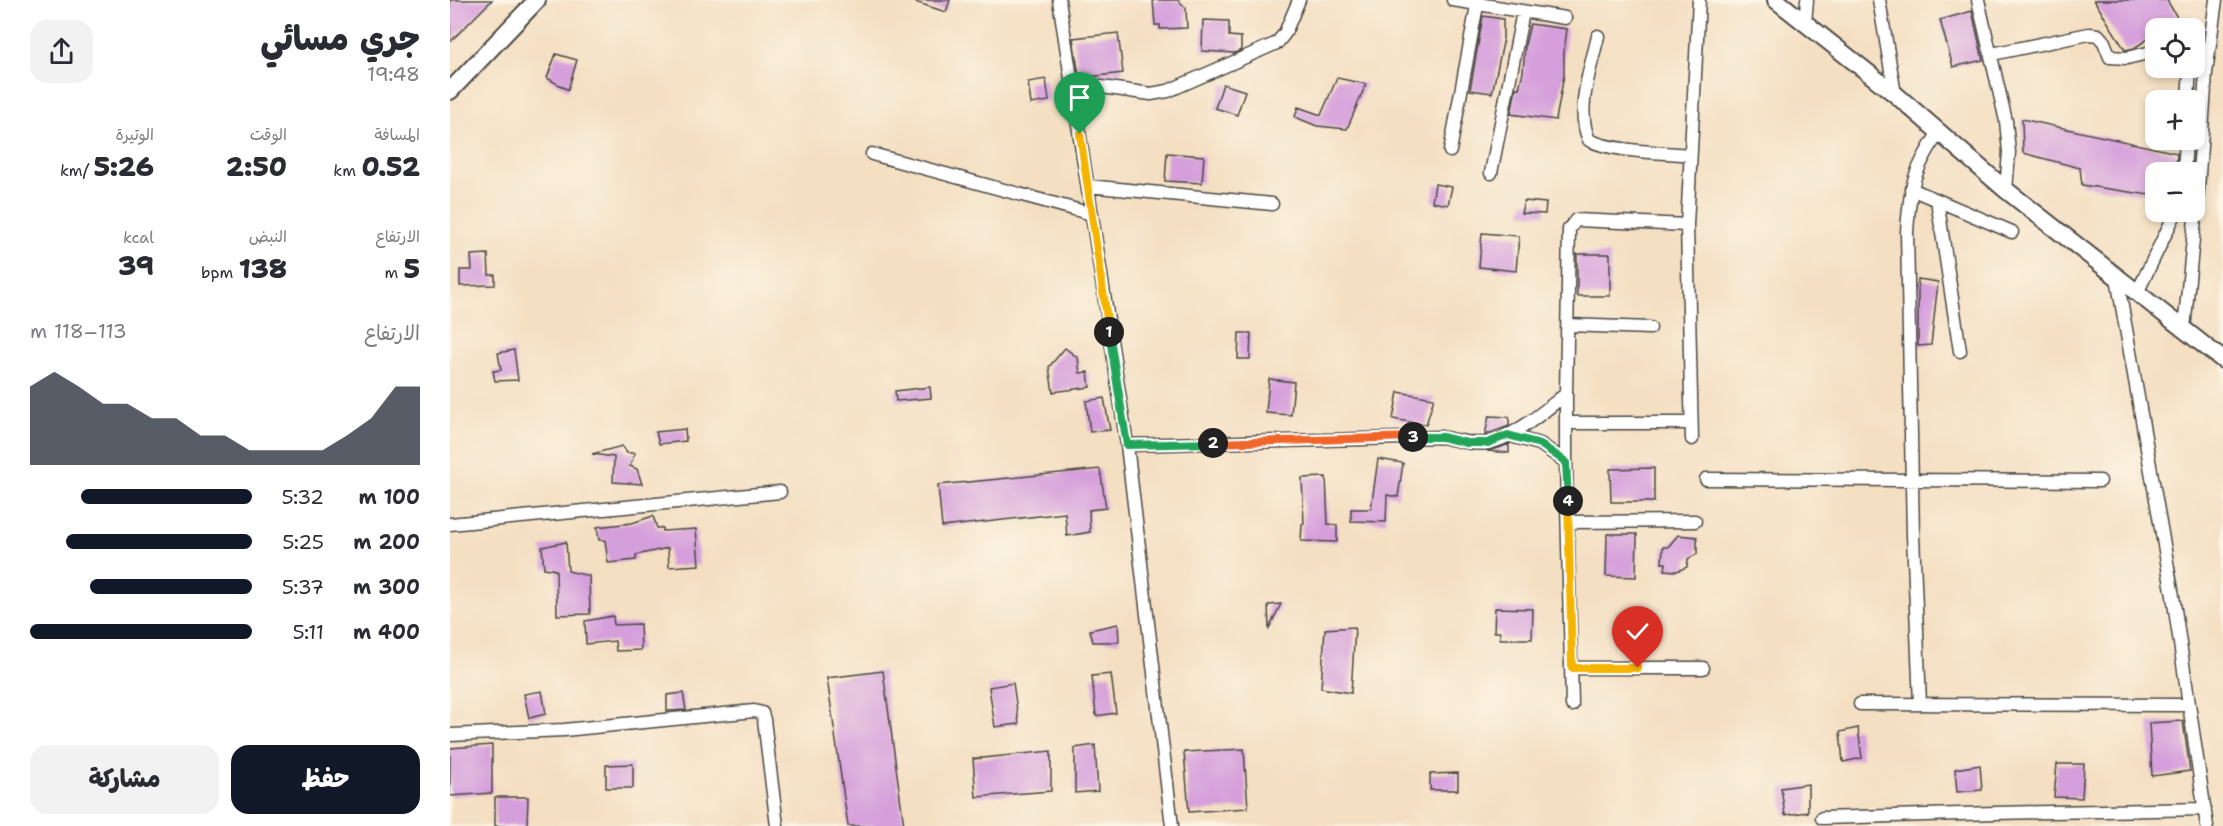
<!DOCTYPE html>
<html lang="ar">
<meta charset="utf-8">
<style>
body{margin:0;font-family:"Shantell Sans","Playpen Sans Arabic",sans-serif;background:#f2f2f3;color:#2b2b33;direction:rtl;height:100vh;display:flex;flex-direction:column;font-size:22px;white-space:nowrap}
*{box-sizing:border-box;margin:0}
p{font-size:20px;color:#7c7c81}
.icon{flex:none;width:33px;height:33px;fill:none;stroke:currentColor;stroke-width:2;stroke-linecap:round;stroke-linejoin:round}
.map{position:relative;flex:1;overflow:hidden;direction:ltr}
.details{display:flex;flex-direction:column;background:#fff;width:450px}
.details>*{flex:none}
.buttons{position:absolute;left:1695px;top:18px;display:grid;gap:12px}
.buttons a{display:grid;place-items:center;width:60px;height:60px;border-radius:12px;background:#fff;box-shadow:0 3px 9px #0003;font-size:30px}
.pin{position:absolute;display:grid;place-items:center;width:51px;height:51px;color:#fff;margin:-62px -26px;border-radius:50% 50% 50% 0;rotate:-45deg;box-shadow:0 0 6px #0007}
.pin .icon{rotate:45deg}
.km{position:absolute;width:30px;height:30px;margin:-15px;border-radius:50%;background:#222;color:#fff;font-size:16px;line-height:30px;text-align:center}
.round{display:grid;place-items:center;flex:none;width:63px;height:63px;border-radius:18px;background:#f2f2f3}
.headline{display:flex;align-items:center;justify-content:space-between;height:102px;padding:0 30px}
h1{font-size:33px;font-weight:800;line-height:45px}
.metrics{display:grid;grid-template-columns:repeat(3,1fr);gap:9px;height:102px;padding:6px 30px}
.metrics div{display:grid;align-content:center}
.metrics b{font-size:26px;font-weight:800}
.metrics small{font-size:16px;font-weight:400}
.metrics p{font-size:16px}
.chart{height:168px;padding:12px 30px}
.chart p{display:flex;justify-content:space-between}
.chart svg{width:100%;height:108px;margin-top:6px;fill:#111827;opacity:.7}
.button{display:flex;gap:12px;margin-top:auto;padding:12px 30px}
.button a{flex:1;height:69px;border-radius:18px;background:#111827;color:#fff;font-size:24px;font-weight:800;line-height:69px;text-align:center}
.button a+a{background:#f2f2f3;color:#2b2b33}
ul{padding:0 30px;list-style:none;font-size:20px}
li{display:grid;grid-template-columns:96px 72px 1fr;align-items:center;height:45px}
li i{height:15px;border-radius:8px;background:#111827}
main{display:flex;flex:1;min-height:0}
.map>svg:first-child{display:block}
.building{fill:#d59fdb}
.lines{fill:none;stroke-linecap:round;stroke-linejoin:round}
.minor-casing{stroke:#494642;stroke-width:15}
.secondary-casing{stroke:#494642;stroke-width:20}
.minor{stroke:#fff;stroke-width:12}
.secondary{stroke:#fff;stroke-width:16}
.split-1-casing{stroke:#fff;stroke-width:12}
.split-2-casing{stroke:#fff;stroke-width:12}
.split-3-casing{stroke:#fff;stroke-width:12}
.split-4-casing{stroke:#fff;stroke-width:12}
.split-5-casing{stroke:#fff;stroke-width:12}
.split-1{stroke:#f5b400;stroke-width:8}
.split-2{stroke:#22a559;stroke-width:8}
.split-3{stroke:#f0652b;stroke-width:8}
.split-4{stroke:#22a559;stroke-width:8}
.split-5{stroke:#f5b400;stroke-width:8}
</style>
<main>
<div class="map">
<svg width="1773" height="826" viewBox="0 0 1773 826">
<rect width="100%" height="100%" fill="#fcf5e5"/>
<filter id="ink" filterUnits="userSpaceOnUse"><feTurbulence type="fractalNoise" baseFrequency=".0167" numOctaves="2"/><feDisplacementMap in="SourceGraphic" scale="12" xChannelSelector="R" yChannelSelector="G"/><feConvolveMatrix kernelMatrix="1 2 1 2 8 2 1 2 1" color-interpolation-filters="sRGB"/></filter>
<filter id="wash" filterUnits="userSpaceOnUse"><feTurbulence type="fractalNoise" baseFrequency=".008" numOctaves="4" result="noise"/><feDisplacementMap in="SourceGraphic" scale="24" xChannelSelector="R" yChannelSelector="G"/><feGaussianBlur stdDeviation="1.35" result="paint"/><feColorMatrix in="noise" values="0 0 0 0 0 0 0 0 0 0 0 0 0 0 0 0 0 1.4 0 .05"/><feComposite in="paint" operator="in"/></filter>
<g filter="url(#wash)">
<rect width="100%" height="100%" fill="#f4dfc2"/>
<g id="blocks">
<path class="building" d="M0,0h42l-42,42z
M465,0h35l-4,12 -31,-10z
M703,0h25l8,8 1,20 -27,1v-4h-5z
M1644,0h73l11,19 -14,9h-8v6l-22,14 -9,2z
M1522,11l11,49 -30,7 -13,-47z
M1033,16l20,3v24l-11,50 -22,-3z
M753,20l26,1v15l12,1v13l-6,3 -33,-2z
M1080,24l37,5 -3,23v23l-8,45 -45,-6 5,-26h3l4,-16 2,-27z
M668,33l5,40 -35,4 -9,-2 -6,-37z
M106,54l21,6 -9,30 -21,-12z
M887,78l29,6 -19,45 -30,-3 -22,-9 3,-10 23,8z
M596,79l3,22 -18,3 -3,-22z
M773,84l22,7 -8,24 -22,-7z
M1572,119l155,34 -1,19h-20v24l-74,-11 -2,-17 -57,-15z
M717,153l37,3 -2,27 -37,-2z
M985,184l17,3 -4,18 -16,-3z
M1074,201l22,2 -1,11 -24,-1z
M1032,233l37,3 -3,35 -37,-4z
M38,254l1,21h6v10l-35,1v-16h12l-1,-15z
M1127,254h33v42h-33z
M1468,279l20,3 -7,63 -13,1z
M789,333h12l-1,26h-12z
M615,348l13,10 2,15 8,-1 2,15 -37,5 -4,-25z
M64,350l4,30 -23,1 -2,-10 8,-1 -3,-17z
M819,379l25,3 -3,33 -25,-2z
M480,387l1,11 -35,3 -1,-10z
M948,392l36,6 -8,27 -33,-6z
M654,398l6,32 -20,2 -4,-31z
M1039,416l20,1v9l-24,9z
M235,429l1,12 -27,3 -3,-12z
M1059,444v9l-22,-2 12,-3z
M172,446l5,7h8l-5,13 7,3 5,15 -29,-2 1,-25 -22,-3z
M928,459l25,4 -5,34 -11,-2 -1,27 -35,-1v-12h20z
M1204,468v34h-43l-1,-33z
M650,469l6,39 -17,2 1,22 -23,4 -2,-23 -123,14 -4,-42z
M876,477l2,47 9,1v17l-36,-1 1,-17h2l-2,-46z
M203,516l4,12h6v3l33,-2 3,36 -30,2 -1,-19 -32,7v5l-28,3 -3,-23h-6l-2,-13 35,-4z
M1157,534h30l-1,43 -30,-1z
M1228,535l19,2v17l-9,5 -1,8 -10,4 -12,-1 1,-7h-4l1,-16h5z
M116,542l2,29 21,5 1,38 -33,1 -1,-45 -12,-2 -2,-21z
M831,604l-12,24 -1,-23z
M1045,608l38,1 -1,30h-32v-7h-6z
M163,616l1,9 26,-1 1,26 -25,1 -1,-10 -29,3 -1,-23z
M668,624l1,18h-26l-3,-12z
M905,627l-4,66 -30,-5 4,-59z
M433,671l21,155h-56l-21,-148z
M661,674l5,39 -20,3 -4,-40z
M563,683l6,41 -24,3 -6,-40z
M92,691l4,23 -17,4 -5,-24z
M233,693l3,17 -19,1v-16z
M1733,721l7,50 -38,5 -3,-53z
M1408,728l4,30 -19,4 -3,-30z
M42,745v48l-42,3v-48z
M645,745l3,46 -23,2v-45z
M794,749l4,59 -59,4 -5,-60z
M601,751v40l-75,6 -3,-38z
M183,764v24h-27v-23z
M1607,764h27l-2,34 -28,-1z
M1530,765l2,25 -25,2 -2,-23z
M1008,773v17h-28v-16z
M1358,784v28l-23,3 -4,-27z
M45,797h33l-1,29h-32z"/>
</g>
</g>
<g filter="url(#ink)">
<use href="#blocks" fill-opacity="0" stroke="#494642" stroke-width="1.5"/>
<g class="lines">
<g class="minor-casing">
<path id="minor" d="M609,0l68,445 45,381
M1003,0l112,18
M1429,0l16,94
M1528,0l28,121 3,31 -3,38
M1355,23l2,-23
M1148,36c-7,32 -23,73 -9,104 24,12 73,12 101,15
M1542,54l97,-20 9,1 6,7 6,15 17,1 29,-7
M623,83l78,11 17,-3 109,-48 8,-10 14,-33
M1738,100l2,-32
M1000,151l28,-151
M422,154l220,60
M1734,172l2,-32
M1041,173l32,-161
M638,186l184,18
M1461,189l101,43
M1487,200l23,151
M1237,225l5,214
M1667,278l56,318 34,230
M1687,293l39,-81
M1118,325l82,3
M1734,329l14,-140 8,-116 10,-73
M1116,423h125
M1057,435l33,9 26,18 6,243
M677,445l314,-8c15,3 31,8 46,6 26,-4 58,-33 79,-49l3,-165 7,-9 111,5 12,-225
M1116,462v-68
M1256,479l394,2
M1118,522l127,-1
M0,524l330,-32
M1122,668h131
M1410,704l329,1
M1470,704l-7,-169 -6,-303c3,-47 6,-60 32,-100
M0,735l114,-5 190,-19 8,2 2,7 13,106
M1372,818l173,-5 210,-4"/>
</g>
<g class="secondary-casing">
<path id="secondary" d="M1326,0l119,94 111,96 217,170
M0,91l87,-91"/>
</g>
<use href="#minor" class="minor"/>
<use href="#secondary" class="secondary"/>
</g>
</g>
<g class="lines" filter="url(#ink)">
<g class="split-1-casing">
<path id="split-1" d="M630,134l29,198"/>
</g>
<g class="split-2-casing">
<path id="split-2" d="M659,332l18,113 86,-2"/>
</g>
<g class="split-3-casing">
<path id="split-3" d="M763,443l200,-6"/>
</g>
<g class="split-4-casing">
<path id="split-4" d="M963,437h29l25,6h21l20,-8 32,9 26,18 2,39"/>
</g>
<g class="split-5-casing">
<path id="split-5" d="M1118,501l4,167h66"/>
</g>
<use href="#split-1" class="split-1"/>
<use href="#split-2" class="split-2"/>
<use href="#split-3" class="split-3"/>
<use href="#split-4" class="split-4"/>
<use href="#split-5" class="split-5"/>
</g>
</svg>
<div class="buttons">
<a><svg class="icon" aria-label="locate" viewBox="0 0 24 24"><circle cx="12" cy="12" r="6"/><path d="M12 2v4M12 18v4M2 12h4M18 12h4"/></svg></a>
<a>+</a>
<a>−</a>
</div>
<div class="pin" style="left:630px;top:134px;background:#1e9e55"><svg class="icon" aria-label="arrive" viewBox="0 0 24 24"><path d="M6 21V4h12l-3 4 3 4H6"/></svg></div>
<div class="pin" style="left:1188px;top:668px;background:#d93025"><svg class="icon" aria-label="check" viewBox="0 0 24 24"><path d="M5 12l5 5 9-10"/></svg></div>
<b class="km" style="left:659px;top:332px">1</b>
<b class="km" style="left:763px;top:443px">2</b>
<b class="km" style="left:963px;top:437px">3</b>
<b class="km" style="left:1118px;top:501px">4</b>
</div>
<section class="details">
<div class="headline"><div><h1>جري مسائي</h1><p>19:48</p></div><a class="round"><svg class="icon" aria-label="share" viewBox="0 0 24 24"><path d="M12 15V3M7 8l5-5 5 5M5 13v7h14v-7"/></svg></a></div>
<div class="metrics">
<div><p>المسافة</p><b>0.52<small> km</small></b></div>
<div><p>الوقت</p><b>2:50</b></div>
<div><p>الوتيرة</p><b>5:26<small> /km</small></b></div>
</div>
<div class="metrics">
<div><p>الارتفاع</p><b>5<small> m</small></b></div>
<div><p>النبض</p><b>138<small> bpm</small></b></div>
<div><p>kcal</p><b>39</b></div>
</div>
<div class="chart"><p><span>الارتفاع</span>113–118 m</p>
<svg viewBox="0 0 160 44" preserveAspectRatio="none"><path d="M0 44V12L10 6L20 12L30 19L40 19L50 25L60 25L70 32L80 32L90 38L100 38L110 38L120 38L130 32L140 25L150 12L160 12V44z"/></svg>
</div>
<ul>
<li><b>100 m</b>5:32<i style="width:77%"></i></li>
<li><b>200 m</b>5:25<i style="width:84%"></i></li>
<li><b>300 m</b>5:37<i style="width:73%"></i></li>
<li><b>400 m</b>5:11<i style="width:100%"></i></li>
</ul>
<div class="button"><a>حفظ</a><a>مشاركة</a></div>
</section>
</main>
